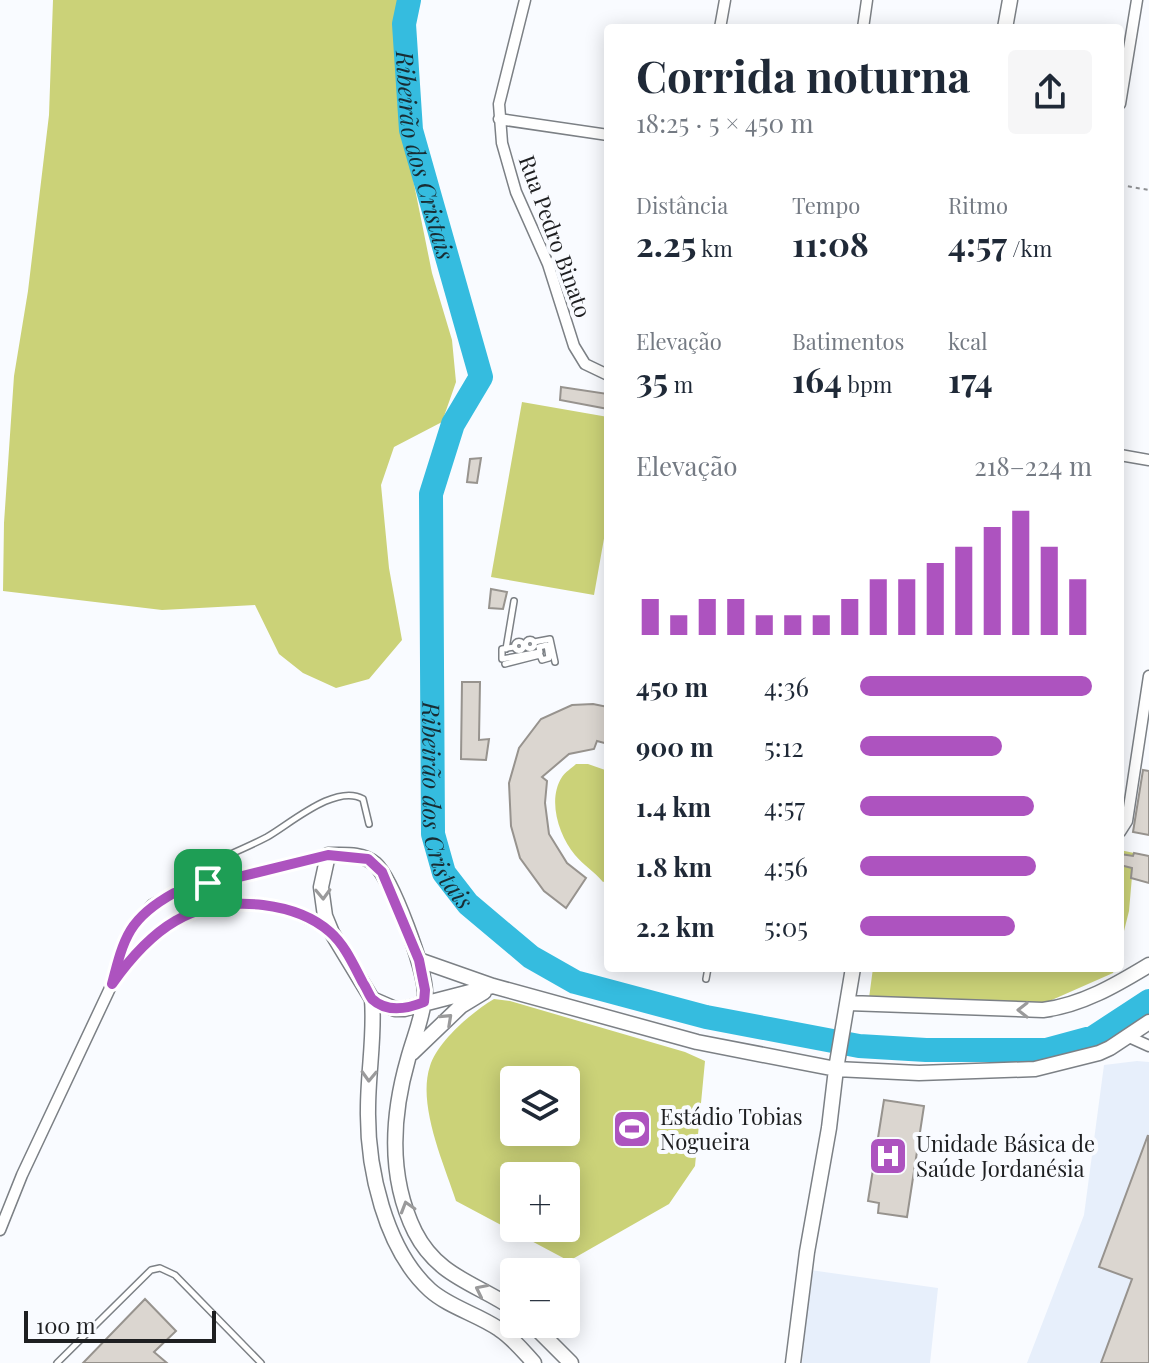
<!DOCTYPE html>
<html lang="pt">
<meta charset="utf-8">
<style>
body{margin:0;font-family:"Playfair Display",serif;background:#f6f6f7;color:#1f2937;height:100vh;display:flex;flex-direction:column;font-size:30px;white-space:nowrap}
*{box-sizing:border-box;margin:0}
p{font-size:26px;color:#747a83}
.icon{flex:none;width:44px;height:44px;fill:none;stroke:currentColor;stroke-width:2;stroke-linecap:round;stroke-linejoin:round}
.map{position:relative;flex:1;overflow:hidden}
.panel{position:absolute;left:604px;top:24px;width:520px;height:948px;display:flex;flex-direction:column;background:#fff;border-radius:8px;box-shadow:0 4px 20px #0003}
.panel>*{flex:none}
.tools{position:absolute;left:500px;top:1066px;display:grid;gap:16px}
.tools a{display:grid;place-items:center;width:80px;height:80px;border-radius:8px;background:#fff;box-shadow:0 4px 20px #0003;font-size:40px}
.scale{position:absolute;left:24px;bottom:20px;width:192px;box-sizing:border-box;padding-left:8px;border:4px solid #1e1f21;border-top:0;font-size:22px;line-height:28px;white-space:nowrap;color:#1e1f21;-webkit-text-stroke:6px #f9fbff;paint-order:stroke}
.pin{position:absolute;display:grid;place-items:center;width:68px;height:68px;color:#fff;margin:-34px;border-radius:16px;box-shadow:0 4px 12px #0006}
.round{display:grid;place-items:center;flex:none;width:84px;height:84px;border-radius:8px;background:#f6f6f7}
.overview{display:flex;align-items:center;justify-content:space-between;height:136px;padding:0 32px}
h1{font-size:44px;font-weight:700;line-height:60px}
.metrics{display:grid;grid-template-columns:repeat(3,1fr);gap:12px;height:136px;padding:8px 32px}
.metrics div{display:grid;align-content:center}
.metrics b{font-size:34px;font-weight:700}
.metrics small{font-size:22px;font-weight:400}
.metrics p{font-size:22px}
.chart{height:224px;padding:16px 32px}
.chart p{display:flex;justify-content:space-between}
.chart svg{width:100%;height:144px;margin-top:8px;stroke:#ad53bf;stroke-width:6}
ul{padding:0 32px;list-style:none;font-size:26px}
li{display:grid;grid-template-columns:128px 96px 1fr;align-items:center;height:60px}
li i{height:20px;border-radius:10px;background:#ad53bf}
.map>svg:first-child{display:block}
.built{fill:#e7effb}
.green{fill:#cbd278;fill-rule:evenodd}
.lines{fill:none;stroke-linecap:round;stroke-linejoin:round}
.river{stroke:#35bcdf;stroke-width:24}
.building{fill:#dbd6d0;stroke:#97938e;stroke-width:2}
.service-casing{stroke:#7c8085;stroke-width:8}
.minor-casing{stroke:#7c8085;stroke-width:13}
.tertiary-casing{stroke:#7c8085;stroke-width:17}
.path{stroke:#8e9093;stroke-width:2;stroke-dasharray:4 4;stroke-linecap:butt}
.service{stroke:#fff;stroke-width:5}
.minor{stroke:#fff;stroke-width:10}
.tertiary{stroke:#fff;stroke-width:14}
.oneway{stroke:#9a9a9b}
.route-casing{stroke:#fff;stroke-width:16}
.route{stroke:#ad53bf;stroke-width:10}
.labels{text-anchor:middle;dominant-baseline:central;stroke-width:8;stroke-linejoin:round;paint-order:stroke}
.street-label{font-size:22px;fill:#1e1f21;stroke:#f9fbff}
.poi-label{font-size:22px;fill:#1e1f21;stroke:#f9fbff;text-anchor:start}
.water-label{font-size:24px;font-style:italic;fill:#182d34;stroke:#f9fbff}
</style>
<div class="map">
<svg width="1149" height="1363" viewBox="0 0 1149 1363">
<rect width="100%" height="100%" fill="#f9fbff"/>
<path class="built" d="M1137,1061l12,1v301h-122l57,-148 20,-150z
M810,1270l128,18 -8,75h-128z"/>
<path class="green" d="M53,0h354l-10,100 35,173 20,67 4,42 -14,40 -48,25 -13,38 8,83 13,72 -33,39 -33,9 -33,-15 -24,-19 -24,-49 -93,5 -159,-19 1,-68 10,-147 14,-85 21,-176z
M522,402l86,15v99l-14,79 -103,-18z
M576,764h12l20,7v109l-5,2c-8,-10 -20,-17 -28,-27 -16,-19 -28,-55 -13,-78 3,-5 10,-9 14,-13z
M1120,850l14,3 -5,58 -9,36z
M873,968h242l-2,5 -68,30 -176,-5z
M494,999l16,2 175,51 20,9 -10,105 -26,38 -100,57 -113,-60c-12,-37 -39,-96 -26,-135 8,-25 42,-54 64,-67zM514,1080h52v52h-52zM514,1176h52v52h-52z"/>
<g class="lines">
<path class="river" id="s1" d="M409,0l-5,24 7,106 70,247 -28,47 -22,70 2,340 11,39 24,31 63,53 44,25 131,35 153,29 67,4h120l48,-13 55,-36"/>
</g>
<path class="building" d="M561,387l47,7v15l-48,-9z
M481,458l-4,25 -10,-1 3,-23z
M491,589l16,3 -4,17 -14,-1z
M462,682h18l-1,58 10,-1 -3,21 -25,-1z
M593,704l15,3v37l-11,-3 -3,8 -25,5 -27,23 5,4 -2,22 4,31 18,29 19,15 -20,30 -22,-17 -24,-33 -9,-32 -2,-43 10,-35 22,-29 31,-14z
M1143,770l6,1v64l-16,-3z
M1134,853l15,3v27l-18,-5 1,-10 -12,-3v-11l13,2z
M884,1100l40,6 -17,111 -29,-4 1,-10 -11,-2z
M1148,1135l1,228h-48l31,-84 -33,-12z
M145,1299l31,32 -22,21 13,11h-84z"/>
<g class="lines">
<g class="service-casing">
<path id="service" d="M525.5 644a4.5 4.5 0 1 1 9 0a4.5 4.5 0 1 1-9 0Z
M514.5 646a4.5 4.5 0 1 1 9 0a4.5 4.5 0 1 1-9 0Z
M534,642l16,-3 5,23
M506,649l8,-48
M505,664l35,-9 2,5 7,-2 -2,-13 -8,2 1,5 -38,7v-10l12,-2
M208,883l-2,-14 2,-5c20,-9 40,-17 59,-27 23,-13 69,-54 96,-38l6,25
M706,979l2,-11
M57,1363l94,-93 9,-2 15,7 86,88"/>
</g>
<g class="minor-casing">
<path id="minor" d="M525,0l-26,104 3,39 14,49 32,72 26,82 11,18 23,11
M720,28l5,-28
M863,28l4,-28
M1120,104l17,-104
M499,119l109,16
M1120,455l29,5
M1120,832l7,-11 22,-145
M117,976c54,-74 137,-98 215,-43
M1129,1037l20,9
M0,1230l22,-55 90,-191 14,-47 13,-19 13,-13 22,-12 154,-38"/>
</g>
<g class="tertiary-casing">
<path id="tertiary" d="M1005,28l5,-28
M419,960l74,26 204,56 139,27 83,4 116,-4 64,-16 11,-5 39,-26
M493,986l-89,23h-9l-23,-10 -40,-66 -7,-17 -4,-29 7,-32c16,0 35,-2 47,9 17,15 51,107 50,130 -2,23 -11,43 -17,65 -16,56 -20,118 7,173 23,45 61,51 99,77
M372,999c3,36 -4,73 -4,110 -1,59 17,140 62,181 19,17 47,24 69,39 14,9 24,22 35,34
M848,1003l195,7c39,-5 73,-25 106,-45
M412,1053l49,-47 23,-14
M532,1324l39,39
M793,1363l14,-111 22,-124 7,-59 17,-101"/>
</g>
<path class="path" d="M1120,185l29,5"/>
<use href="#service" class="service"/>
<use href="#minor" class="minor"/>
<use href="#tertiary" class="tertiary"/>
</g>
<defs><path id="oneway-chevron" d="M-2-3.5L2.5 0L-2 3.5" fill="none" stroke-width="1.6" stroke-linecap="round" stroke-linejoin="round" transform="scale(2)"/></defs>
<g class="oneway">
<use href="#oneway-chevron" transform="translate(323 894) rotate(88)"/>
<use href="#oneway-chevron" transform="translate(1023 1010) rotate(180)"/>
<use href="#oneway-chevron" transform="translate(447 1019) rotate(-43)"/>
<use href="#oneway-chevron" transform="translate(369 1076) rotate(92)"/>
<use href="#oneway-chevron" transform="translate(407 1207) rotate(-107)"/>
<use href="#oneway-chevron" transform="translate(481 1290) rotate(-154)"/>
</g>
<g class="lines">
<g class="route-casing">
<path id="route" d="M328,855l40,4 14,13 37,88 6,30 -1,12c-17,7 -37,11 -52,-3 -3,-4 -6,-12 -9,-16 -9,-17 -18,-38 -33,-51 -18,-16 -43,-24 -67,-27 -71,-8 -112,24 -151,79 12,-47 17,-66 62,-91z"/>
</g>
<use href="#route" class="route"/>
</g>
<defs>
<g id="stadium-square" transform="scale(2)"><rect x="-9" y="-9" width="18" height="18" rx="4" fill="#ad53bf" stroke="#f9fbff"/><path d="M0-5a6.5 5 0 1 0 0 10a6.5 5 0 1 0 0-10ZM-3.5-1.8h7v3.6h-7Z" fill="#fff"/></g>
<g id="hospital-square" transform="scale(2)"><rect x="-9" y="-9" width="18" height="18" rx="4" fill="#ad53bf" stroke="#f9fbff"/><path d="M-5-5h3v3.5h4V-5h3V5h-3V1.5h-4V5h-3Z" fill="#fff"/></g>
</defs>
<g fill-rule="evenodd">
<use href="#stadium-square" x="632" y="1129"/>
<use href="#hospital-square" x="888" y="1156"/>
</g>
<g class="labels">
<g class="street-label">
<text transform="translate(556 236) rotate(70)">Rua Pedro Binato</text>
</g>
<g class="poi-label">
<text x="660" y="1116">Estádio Tobias<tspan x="660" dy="25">Nogueira</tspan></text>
<text x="916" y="1143">Unidade Básica de<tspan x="916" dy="25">Saúde Jordanésia</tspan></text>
</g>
<g class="water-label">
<text stroke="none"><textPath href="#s1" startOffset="158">Ribeirão dos Cristais</textPath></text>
<text stroke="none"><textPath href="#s1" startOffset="830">Ribeirão dos Cristais</textPath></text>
</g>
</g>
</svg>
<div class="tools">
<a><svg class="icon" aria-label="layers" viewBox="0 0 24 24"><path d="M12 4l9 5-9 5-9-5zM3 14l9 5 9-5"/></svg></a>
<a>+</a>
<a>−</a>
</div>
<div class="scale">100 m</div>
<div class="pin" style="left:208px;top:883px;background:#1e9e55"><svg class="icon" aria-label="arrive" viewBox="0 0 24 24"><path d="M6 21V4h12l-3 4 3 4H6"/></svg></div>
<section class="panel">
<div class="overview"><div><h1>Corrida noturna</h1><p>18:25 · 5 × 450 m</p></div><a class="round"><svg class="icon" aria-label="share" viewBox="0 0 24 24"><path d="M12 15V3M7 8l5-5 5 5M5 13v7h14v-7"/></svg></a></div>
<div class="metrics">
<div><p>Distância</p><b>2.25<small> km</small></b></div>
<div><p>Tempo</p><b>11:08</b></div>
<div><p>Ritmo</p><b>4:57<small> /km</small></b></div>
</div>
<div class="metrics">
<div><p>Elevação</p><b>35<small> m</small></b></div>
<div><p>Batimentos</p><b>164<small> bpm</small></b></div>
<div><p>kcal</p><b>174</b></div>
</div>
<div class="chart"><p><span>Elevação</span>218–224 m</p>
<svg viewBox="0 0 160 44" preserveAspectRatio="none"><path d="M5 44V33M15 44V38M25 44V33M35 44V33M45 44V38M55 44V38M65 44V38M75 44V33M85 44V27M95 44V27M105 44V22M115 44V17M125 44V11M135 44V6M145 44V17M155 44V27"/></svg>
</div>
<ul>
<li><b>450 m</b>4:36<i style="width:100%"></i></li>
<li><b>900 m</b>5:12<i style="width:61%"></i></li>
<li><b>1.4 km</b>4:57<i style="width:75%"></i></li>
<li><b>1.8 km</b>4:56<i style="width:76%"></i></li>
<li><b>2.2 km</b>5:05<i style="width:67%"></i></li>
</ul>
</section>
</div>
